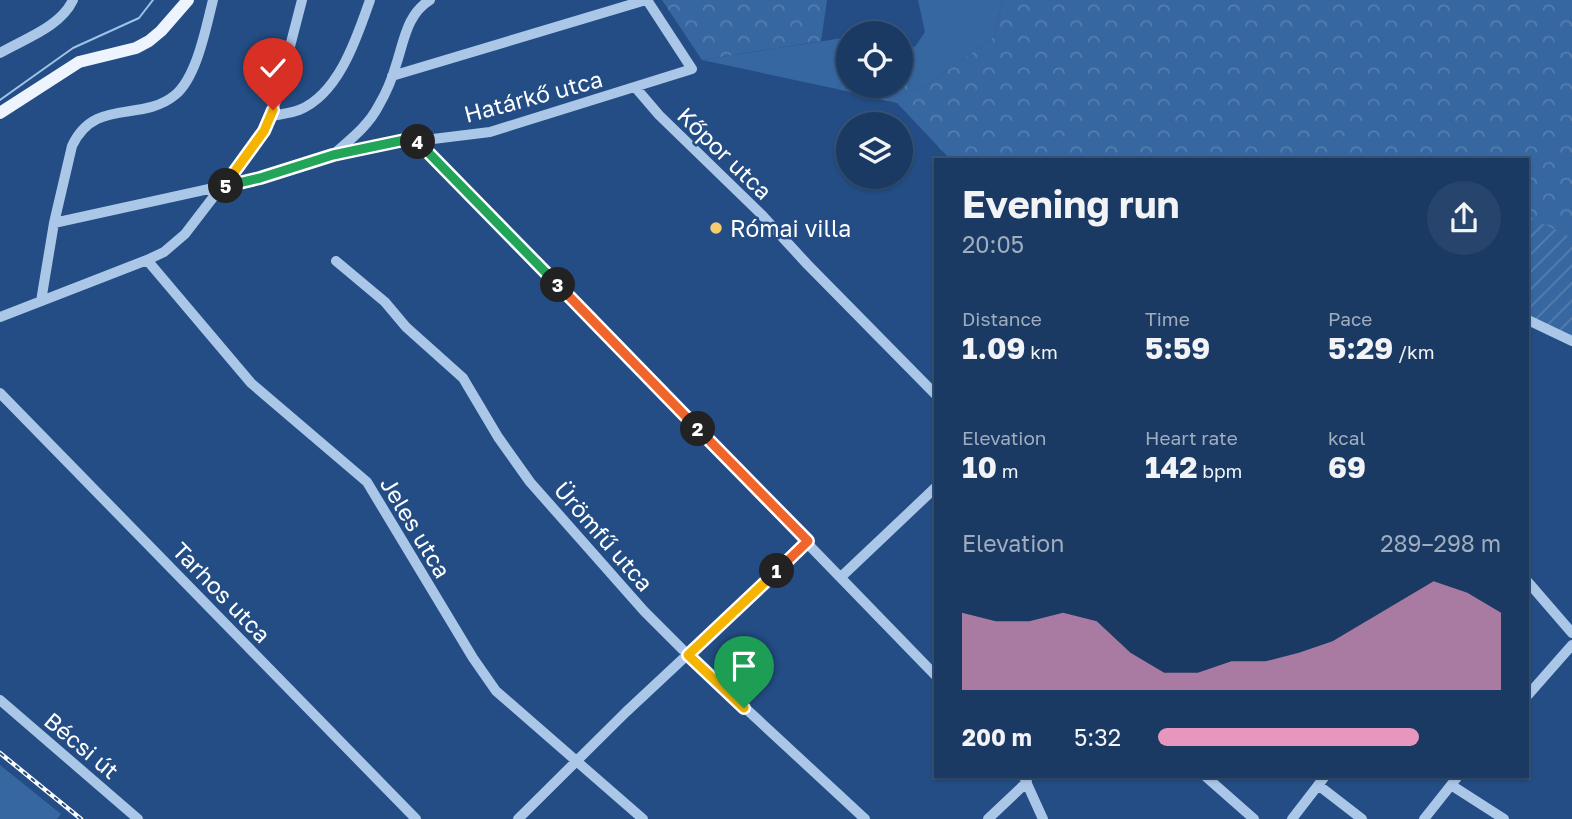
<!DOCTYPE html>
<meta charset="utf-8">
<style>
body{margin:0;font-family:"Golos Text",sans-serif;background:#27456c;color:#f1f3f6;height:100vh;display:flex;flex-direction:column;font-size:26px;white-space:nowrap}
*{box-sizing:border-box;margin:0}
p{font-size:23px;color:#9fadbe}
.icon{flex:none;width:38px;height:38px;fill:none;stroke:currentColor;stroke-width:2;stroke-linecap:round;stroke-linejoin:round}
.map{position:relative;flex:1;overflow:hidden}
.details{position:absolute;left:934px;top:158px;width:595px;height:620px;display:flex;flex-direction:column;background:#1a3a63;border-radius:0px;box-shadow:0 2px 5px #0004,0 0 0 2px #385478}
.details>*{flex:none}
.controls{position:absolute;left:836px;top:21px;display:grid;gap:14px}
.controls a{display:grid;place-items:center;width:77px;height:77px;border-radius:50%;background:#1a3a63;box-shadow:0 2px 5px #0004,0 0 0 2px #385478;font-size:35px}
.pin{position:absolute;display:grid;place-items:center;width:60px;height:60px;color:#fff;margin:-72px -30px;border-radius:50% 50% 50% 0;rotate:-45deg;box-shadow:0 0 7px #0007}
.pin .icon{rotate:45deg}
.km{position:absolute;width:35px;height:35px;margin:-18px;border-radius:50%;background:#222;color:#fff;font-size:19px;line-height:35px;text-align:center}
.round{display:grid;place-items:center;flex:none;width:74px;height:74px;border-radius:37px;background:#27456c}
.head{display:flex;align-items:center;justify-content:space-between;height:119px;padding:0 28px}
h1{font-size:38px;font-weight:700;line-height:52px}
.stats{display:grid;grid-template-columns:repeat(3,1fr);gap:10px;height:119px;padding:7px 28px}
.stats div{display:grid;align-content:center}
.stats b{font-size:30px;font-weight:700}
.stats small{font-size:19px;font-weight:400}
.stats p{font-size:19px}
.chart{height:196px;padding:14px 28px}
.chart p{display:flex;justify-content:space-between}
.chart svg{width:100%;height:126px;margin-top:7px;fill:#e797bd;opacity:.7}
ul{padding:0 28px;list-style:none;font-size:23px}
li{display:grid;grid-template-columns:112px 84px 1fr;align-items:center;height:52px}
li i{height:18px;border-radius:9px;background:#e797bd}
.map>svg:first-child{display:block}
.grass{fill:#3767a1}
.forest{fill:url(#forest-crowns)}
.garden{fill:url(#garden-furrows)}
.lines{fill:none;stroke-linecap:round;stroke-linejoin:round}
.stream{stroke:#9fc2e9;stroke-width:2}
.minor{stroke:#abc7e8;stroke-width:10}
.major{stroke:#eef4fe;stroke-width:12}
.rail-casing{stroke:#fff;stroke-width:4.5}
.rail{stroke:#234d84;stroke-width:2;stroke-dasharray:5;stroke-linecap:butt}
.split-1-casing{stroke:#fff;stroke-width:14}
.split-2-casing{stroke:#fff;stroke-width:14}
.split-3-casing{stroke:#fff;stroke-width:14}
.split-4-casing{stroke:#fff;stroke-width:14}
.split-5-casing{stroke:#fff;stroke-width:14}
.split-6-casing{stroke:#fff;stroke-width:14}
.split-1{stroke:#f5b400;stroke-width:9}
.split-2{stroke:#f0652b;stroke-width:9}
.split-3{stroke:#f0652b;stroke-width:9}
.split-4{stroke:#22a559;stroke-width:9}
.split-5{stroke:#22a559;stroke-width:9}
.split-6{stroke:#f5b400;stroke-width:9}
.poi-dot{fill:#f4cd6e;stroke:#234d84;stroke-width:2.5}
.labels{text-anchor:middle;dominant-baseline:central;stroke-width:5;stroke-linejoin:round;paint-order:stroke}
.street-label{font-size:23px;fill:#fff;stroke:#234d84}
.poi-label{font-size:23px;fill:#fff;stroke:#234d84;text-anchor:start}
</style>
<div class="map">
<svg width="1572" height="819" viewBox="0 0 1572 819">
<defs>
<pattern id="forest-crowns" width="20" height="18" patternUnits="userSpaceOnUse" patternTransform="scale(1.75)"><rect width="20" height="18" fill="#3767a1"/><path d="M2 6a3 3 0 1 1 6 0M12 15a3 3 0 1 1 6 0" fill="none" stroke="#557eaf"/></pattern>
<pattern id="garden-furrows" width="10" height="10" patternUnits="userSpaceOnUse" patternTransform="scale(1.75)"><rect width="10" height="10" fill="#3767a1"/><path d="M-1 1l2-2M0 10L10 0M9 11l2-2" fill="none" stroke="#557eaf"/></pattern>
</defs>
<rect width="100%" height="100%" fill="#234d84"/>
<path class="grass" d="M918,0h85l-9,37 -76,54 -17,-15v-33l14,4 10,-15z
M849,37v39l-12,13 -135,-29z
M0,765l61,49 -4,5h-57z"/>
<path class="forest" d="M662,0h165l-6,41 -119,19z
M1003,0h569v328l-44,-27v-142h-578l-53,-56 -60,-14 12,-13v10h52v-10l17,15 76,-54z"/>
<path class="garden" d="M1528,216l44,22v99l-44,-22z"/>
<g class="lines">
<path class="stream" d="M0,100l73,-52 66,-30 14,-18"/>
<path class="minor" d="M0,53c26,-15 60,-26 73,-53
M392,76l254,-76
M635,87l24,28 102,99 46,50 129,131
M272,116c9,-2 19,-3 27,-6 40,-16 58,-73 71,-110
M414,138l522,538
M335,153c16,-14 34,-28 44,-48 7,-12 13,-26 17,-40 8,-24 11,-51 34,-65
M54,223l205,-45 74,-23 81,-17 19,1 57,-7 202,-63 -45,-69
M147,260l104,123 116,99 106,176 23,33 147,128
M336,261l49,41 21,25 57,51 35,59 32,45 114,129 44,44 177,164
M41,301l13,-78 18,-77c23,-49 69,-23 103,-51 22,-18 31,-68 38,-95
M0,317l147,-57 17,-8 21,-18 79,-103 8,-15 30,-116
M1528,320l44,21
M0,393l416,426
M841,577l95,-90
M1528,582l44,51
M1528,695l44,-50
M0,700l138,119
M1023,775l20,44
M1204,775l50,44
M1318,785l44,34
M1451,785l53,34
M518,819l108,-107 182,-170
M988,819l39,-37
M1292,819l34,-44
M1424,819l35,-44"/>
<path class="major" d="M0,113l79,-51 57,-14 13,-7 12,-10 27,-31"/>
<g class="rail-casing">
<path id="rail" d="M0,753l81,66"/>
</g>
<use href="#rail" class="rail"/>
</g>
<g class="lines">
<g class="split-1-casing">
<path id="split-1" d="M744,708l-56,-53 89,-84"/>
</g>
<g class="split-2-casing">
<path id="split-2" d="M698,429l110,112 -31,30"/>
</g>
<g class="split-3-casing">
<path id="split-3" d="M558,285l140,144"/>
</g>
<g class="split-4-casing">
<path id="split-4" d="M418,142l140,143"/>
</g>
<g class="split-5-casing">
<path id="split-5" d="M226,186l34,-8 73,-23 81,-17 4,4"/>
</g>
<g class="split-6-casing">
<path id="split-6" d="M226,186h-2l40,-55 9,-21"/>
</g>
<use href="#split-1" class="split-1"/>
<use href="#split-2" class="split-2"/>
<use href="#split-3" class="split-3"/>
<use href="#split-4" class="split-4"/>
<use href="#split-5" class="split-5"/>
<use href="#split-6" class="split-6"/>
</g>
<circle class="poi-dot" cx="716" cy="228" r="7"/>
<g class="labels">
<g class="street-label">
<text transform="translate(533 96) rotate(-15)">Határkő utca</text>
<text transform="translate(725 153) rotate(44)">Kőpor utca</text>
<text transform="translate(416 527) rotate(59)">Jeles utca</text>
<text transform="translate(604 536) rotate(49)">Ürömfű utca</text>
<text transform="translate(222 592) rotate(46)">Tarhos utca</text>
<text transform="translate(82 745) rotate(40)">Bécsi út</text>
</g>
<g class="poi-label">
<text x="730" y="228">Római villa</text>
</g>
</g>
</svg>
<div class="controls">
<a><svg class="icon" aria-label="locate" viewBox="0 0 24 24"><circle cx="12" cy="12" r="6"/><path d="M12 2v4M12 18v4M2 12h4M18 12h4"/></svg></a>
<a><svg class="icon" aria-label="layers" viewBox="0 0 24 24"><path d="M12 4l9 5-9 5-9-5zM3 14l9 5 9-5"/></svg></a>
</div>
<div class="pin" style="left:744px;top:708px;background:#1e9e55"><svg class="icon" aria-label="arrive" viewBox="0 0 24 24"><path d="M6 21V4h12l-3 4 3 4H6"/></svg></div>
<div class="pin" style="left:273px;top:110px;background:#d93025"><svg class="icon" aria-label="check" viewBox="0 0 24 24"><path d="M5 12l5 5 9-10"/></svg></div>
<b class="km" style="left:777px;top:571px">1</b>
<b class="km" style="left:698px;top:429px">2</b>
<b class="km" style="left:558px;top:285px">3</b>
<b class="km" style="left:418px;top:142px">4</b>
<b class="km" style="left:226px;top:186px">5</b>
<section class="details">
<div class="head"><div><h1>Evening run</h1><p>20:05</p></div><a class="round"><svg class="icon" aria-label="share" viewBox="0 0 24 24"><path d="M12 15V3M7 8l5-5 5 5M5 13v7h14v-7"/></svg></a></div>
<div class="stats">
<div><p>Distance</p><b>1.09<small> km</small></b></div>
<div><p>Time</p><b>5:59</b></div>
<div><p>Pace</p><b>5:29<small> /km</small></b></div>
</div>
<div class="stats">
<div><p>Elevation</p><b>10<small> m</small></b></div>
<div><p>Heart rate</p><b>142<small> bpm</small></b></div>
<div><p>kcal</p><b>69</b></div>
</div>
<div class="chart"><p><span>Elevation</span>289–298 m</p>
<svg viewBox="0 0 160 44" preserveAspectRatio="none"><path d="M0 44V17L10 20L20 20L30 17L40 20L50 31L60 38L70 38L80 34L90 34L100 31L110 27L120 20L130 13L140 6L150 10L160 17V44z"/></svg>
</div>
<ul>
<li><b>200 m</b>5:32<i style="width:76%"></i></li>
</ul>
</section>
</div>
